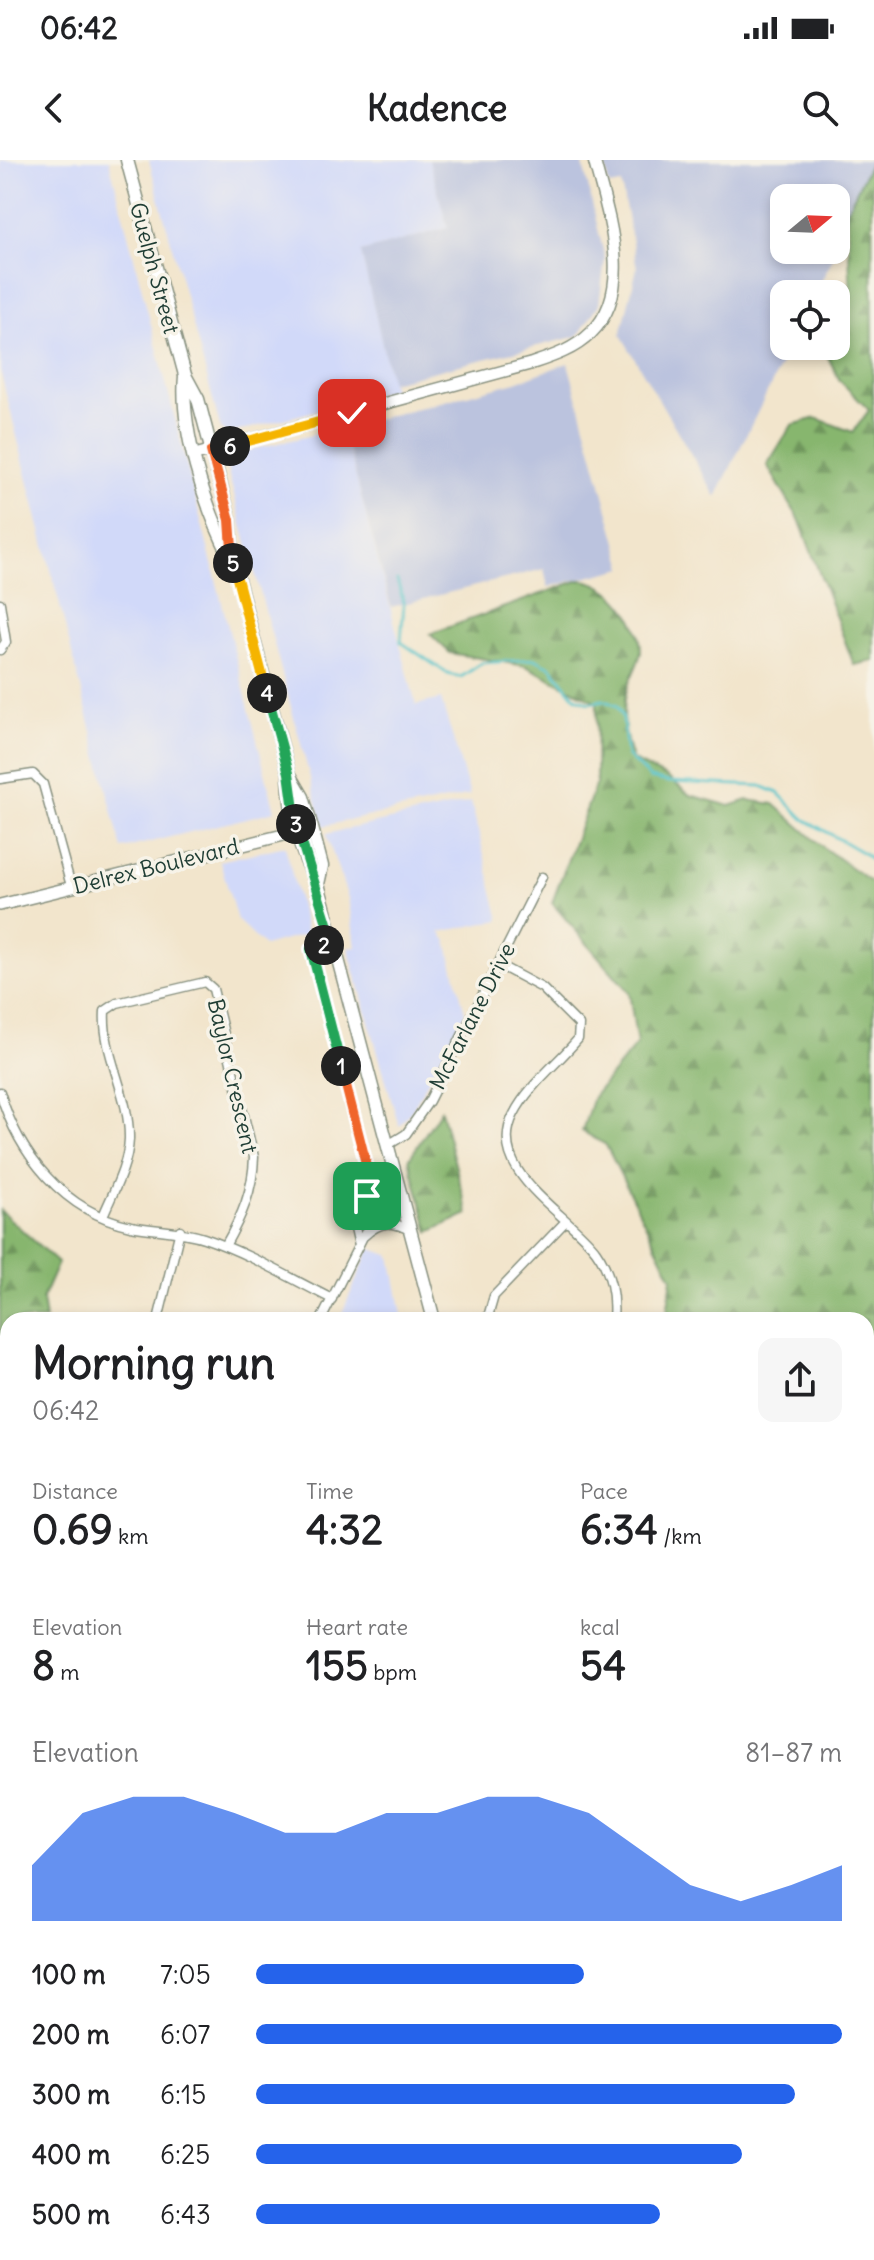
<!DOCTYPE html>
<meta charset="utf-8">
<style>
body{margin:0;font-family:Delius,sans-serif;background:#f6f6f6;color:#202124;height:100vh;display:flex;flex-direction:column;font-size:30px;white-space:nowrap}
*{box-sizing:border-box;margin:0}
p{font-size:26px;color:#757577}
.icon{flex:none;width:44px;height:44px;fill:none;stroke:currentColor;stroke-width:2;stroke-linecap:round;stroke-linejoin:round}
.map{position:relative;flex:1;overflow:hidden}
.drawer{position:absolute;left:0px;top:1152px;width:874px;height:948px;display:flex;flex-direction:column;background:#fff;border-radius:24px 24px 0 0;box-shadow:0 4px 12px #0003}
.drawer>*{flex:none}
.needle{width:52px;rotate:71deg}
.buttons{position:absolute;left:770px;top:24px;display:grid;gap:16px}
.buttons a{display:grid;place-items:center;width:80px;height:80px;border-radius:16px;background:#fff;box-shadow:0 4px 12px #0003;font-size:40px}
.pin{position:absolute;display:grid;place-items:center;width:68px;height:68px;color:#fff;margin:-34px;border-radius:16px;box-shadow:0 4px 12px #0006}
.km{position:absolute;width:40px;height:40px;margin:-20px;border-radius:50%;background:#222;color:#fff;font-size:22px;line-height:40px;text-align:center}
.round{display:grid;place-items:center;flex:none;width:84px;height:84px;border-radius:16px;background:#f6f6f6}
.head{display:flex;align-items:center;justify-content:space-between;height:136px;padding:0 32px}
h1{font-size:44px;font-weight:800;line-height:60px}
.metrics{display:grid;grid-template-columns:repeat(3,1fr);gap:12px;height:136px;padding:8px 32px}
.metrics div{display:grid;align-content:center}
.metrics b{font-size:40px;font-weight:800}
.metrics small{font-size:22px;font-weight:400}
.metrics p{font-size:22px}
.chart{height:224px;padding:16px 32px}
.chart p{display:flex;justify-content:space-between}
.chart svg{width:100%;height:144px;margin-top:8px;fill:#2563eb;opacity:.7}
ul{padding:0 32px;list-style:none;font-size:26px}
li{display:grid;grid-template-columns:128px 96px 1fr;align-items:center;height:60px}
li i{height:20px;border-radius:10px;background:#2563eb}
.status{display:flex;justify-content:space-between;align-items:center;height:56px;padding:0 40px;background:#fff;direction:ltr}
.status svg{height:22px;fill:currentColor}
header{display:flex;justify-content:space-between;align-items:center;height:104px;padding:0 32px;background:#fff;font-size:36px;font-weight:800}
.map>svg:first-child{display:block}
.built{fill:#d1d9f9}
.industrial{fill:#bbc3de;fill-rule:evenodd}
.forest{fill:url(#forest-firs);stroke:#537a51;stroke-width:2}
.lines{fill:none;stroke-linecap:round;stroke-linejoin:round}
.stream{stroke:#54c2c8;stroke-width:3}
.street-casing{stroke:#889180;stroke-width:11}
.secondary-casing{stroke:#889180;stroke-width:14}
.primary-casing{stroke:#889180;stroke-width:15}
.street{stroke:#fff;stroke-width:8}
.secondary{stroke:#fff;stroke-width:11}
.primary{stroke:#fff;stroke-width:12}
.split-1-casing{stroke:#fff;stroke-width:16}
.split-2-casing{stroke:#fff;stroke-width:16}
.split-3-casing{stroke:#fff;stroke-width:16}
.split-4-casing{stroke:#fff;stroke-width:16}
.split-5-casing{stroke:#fff;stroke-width:16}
.split-6-casing{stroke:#fff;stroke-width:16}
.split-7-casing{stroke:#fff;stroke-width:16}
.split-1{stroke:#f0652b;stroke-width:10}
.split-2{stroke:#22a559;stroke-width:10}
.split-3{stroke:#22a559;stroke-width:10}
.split-4{stroke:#22a559;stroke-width:10}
.split-5{stroke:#f5b400;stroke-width:10}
.split-6{stroke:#f0652b;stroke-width:10}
.split-7{stroke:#f5b400;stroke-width:10}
.labels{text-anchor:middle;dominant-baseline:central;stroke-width:7;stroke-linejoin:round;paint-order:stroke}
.street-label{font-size:22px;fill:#1f3d34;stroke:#f7f3e8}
</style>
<div class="status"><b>06:42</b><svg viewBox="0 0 49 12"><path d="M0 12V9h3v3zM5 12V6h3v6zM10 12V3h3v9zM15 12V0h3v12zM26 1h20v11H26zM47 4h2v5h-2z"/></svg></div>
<header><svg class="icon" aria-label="back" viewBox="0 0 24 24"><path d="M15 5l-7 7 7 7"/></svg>Kadence<svg class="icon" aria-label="search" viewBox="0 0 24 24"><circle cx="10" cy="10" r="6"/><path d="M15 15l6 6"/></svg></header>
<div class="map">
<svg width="874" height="2100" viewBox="0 0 874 2100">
<defs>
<pattern id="forest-firs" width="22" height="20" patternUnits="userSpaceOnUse" patternTransform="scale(2)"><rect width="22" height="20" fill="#87b66e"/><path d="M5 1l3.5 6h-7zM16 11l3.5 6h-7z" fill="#6e955b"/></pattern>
</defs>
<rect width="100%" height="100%" fill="#f7f3e8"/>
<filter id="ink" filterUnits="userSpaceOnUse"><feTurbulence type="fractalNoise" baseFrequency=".0125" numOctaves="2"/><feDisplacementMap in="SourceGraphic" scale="16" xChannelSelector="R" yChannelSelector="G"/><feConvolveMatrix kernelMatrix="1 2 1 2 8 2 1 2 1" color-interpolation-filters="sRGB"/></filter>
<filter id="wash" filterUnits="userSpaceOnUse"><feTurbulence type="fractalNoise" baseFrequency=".006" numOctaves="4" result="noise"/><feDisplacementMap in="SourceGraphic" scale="32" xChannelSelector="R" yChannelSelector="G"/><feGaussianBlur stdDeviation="1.8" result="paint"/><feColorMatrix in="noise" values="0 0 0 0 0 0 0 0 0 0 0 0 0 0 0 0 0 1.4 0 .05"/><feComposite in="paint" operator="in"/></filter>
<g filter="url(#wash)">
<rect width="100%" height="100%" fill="#f2e5cc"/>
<path class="built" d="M0,0h109l166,651 -153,38 -122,-479z
M149,0h280l19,68 -87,24 32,138 -165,44 -7,-4z
M343,268l73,277 25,-6 29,96 -147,31 -97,-361 6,-11z
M471,642l29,118 -60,12 7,9 18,72 -52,95 -14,18 -51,-178 8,-1 -8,-49 -22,-64z
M285,686l22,88 -43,12 -27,-26 -17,-59z
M370,1088l21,8 12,64h-64z"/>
<path class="industrial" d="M429,0h153l23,99 -6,45 -21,32 -187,46 -30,-130 87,-24z
M604,0h268l-25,50 -10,40 -22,44h-31v52h6l-74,151 -95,-162 16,-67 -16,-84 -12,2zM784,38h52v52h-52z
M568,203l56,205 -76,19 -4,-18 -153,38 -48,-179 173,-46z"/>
<path class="forest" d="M872,0l2,501 -20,4 -55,-146 -32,-54 25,-40 24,-7 37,14 16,-22 -29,-29 -13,-26 4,-9h5v-12l15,-36 -4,-88z
M580,420c31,1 61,40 61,71 -1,11 -10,25 -13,35 -7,22 -4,54 5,75l34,16 23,18 40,11 18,-6 26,4 50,44 50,36v1376h-314l4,-8h302v-932h-200l6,-42 -66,-133 -24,-14 11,-34 44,-53 -8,-52 -77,-89 44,-120 1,-81 -71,-36 -76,-13 -20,-19z
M441,950l27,104 -39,18 -20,-73z
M0,1050l58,53 -16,36 3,21h-37v169l-8,-15z
M0,1541l8,7v227l-8,-7z
M0,1775l8,12v305h233l2,8h-243z
M252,2092h143l10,8h-150z"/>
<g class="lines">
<path class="stream" d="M397,420l7,23 -3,39 47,32 13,3 21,-14 53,-4 16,8 24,30 14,6 14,-3 14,6 6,12 4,38 23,22 19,4 92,4 17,7 26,26 61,35 9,9
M0,1179l8,19"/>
</g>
</g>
<g filter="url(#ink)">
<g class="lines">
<g class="street-casing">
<path id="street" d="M0,443l6,39 -6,8
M0,619l33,-5 10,10 28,102
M333,782l-22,7 59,230 -3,17 -14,23 5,22
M499,805l43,23 37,37 -1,14c-20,24 -50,47 -64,75 -30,57 54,99 82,137 15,21 19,43 17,69
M0,932c18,62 64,120 131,134 25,5 48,4 73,12 44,15 86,40 128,61
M388,985l18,-11 23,-33 113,-224
M103,1056c10,-24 25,-50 26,-77 1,-44 -27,-85 -24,-128l12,-8 88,-21 8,7 41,168c-1,34 -12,59 -29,89
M364,1076c16,-15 29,-16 47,-5
M158,1160l22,-90
M321,1160l60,-119 20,-5
M487,1160l7,-24 72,-75"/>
</g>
<g class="secondary-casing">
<path id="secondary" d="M195,295l335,-91c21,-7 44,-14 61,-31 45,-44 16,-121 3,-173
M0,745l312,-77"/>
</g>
<g class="primary-casing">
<path id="primary" d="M127,0l58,215 13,24 32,121 3,41 56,212 14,24 9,31 10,38 -4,18
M185,216c-5,54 20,130 44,178
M289,616c1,37 10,77 29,108l116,436
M517,2100l3,-8"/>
</g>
<use href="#street" class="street"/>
<use href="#secondary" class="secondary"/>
<use href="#primary" class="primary"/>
</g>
</g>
<g class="lines" filter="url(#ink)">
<g class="split-1-casing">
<path id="split-1" d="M341,906l29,113 -3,17"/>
</g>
<g class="split-2-casing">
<path id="split-2" d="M324,785l-13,4 30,117"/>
</g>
<g class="split-3-casing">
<path id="split-3" d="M296,664l37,118 -9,3"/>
</g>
<g class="split-4-casing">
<path id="split-4" d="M267,533l22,80 7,51"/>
</g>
<g class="split-5-casing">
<path id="split-5" d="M233,403l34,130"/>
</g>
<g class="split-6-casing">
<path id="split-6" d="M230,286l-19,5 19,69 3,43"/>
</g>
<g class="split-7-casing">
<path id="split-7" d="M230,286l122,-33"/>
</g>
<use href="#split-1" class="split-1"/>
<use href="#split-2" class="split-2"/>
<use href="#split-3" class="split-3"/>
<use href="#split-4" class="split-4"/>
<use href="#split-5" class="split-5"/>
<use href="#split-6" class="split-6"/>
<use href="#split-7" class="split-7"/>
</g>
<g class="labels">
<g class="street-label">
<text transform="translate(155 108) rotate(75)">Guelph Street</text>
<text transform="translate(156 706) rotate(-14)">Delrex Boulevard</text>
<text transform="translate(472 856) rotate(-63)">McFarlane Drive</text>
<text transform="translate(233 916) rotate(77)">Baylor Crescent</text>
</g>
</g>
</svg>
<div class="buttons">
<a><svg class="needle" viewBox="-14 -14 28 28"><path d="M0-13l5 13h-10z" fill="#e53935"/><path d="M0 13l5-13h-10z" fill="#757577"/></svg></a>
<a><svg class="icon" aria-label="locate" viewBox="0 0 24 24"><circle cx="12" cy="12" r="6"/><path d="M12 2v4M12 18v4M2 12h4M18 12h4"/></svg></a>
</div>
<div class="pin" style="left:367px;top:1036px;background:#1e9e55"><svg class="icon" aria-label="arrive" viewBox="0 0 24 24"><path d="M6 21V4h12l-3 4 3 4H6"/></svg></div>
<div class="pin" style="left:352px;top:253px;background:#d93025"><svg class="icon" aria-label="check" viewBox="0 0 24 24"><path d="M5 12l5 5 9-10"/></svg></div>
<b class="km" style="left:341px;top:906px">1</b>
<b class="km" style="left:324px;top:785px">2</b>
<b class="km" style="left:296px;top:664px">3</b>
<b class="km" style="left:267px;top:533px">4</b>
<b class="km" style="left:233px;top:403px">5</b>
<b class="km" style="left:230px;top:286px">6</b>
<section class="drawer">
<div class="head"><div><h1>Morning run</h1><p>06:42</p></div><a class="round"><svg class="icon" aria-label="share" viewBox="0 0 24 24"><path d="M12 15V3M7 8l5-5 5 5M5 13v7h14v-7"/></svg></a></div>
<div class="metrics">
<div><p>Distance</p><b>0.69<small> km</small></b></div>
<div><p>Time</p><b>4:32</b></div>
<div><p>Pace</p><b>6:34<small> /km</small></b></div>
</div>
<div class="metrics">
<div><p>Elevation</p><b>8<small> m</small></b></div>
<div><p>Heart rate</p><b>155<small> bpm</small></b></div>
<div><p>kcal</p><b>54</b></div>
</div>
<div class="chart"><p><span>Elevation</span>81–87 m</p>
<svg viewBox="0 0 160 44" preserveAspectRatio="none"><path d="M0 44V27L10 11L20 6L30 6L40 11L50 17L60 17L70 11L80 11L90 6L100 6L110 11L120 22L130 33L140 38L150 33L160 27V44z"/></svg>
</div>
<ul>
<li><b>100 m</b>7:05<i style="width:56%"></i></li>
<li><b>200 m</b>6:07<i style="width:100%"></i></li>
<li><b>300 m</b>6:15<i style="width:92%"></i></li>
<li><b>400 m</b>6:25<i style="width:83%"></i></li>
<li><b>500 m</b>6:43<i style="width:69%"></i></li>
</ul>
</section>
</div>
